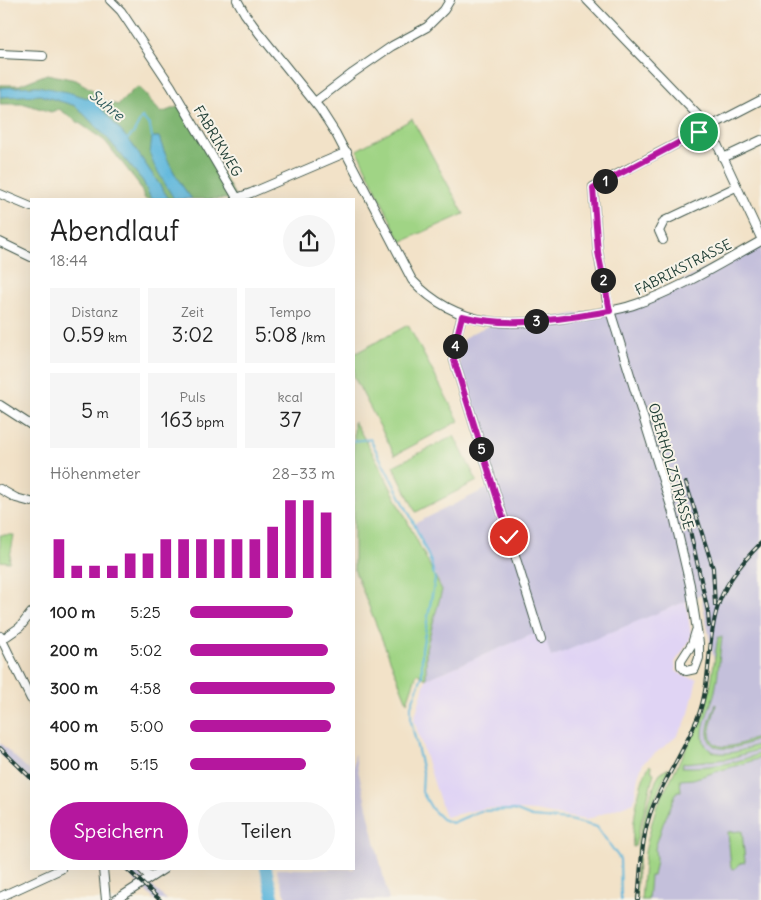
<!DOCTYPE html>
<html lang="de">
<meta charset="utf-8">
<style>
body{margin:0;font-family:Delius,sans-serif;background:#f6f6f6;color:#222;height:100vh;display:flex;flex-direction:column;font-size:19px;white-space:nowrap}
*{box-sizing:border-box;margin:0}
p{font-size:16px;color:#767676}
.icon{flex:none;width:28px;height:28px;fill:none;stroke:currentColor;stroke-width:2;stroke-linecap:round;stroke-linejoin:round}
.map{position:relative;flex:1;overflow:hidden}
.side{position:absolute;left:30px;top:198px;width:325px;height:672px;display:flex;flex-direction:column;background:#fff;border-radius:0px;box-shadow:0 5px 20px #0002}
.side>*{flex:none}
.pin{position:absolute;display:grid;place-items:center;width:42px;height:42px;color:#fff;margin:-21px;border:2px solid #fff;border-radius:50%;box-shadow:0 1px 5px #0007}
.km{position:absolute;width:25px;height:25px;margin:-12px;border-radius:50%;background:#222;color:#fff;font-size:14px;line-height:25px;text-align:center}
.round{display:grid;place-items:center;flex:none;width:52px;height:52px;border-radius:26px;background:#f6f6f6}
.headline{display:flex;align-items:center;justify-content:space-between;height:85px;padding:0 20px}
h1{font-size:28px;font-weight:600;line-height:38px}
.metrics{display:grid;grid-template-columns:repeat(3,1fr);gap:8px;height:85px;padding:5px 20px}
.metrics div{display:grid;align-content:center;border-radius:0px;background:#f6f6f6;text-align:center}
.metrics b{font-size:21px;font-weight:600}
.metrics small{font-size:14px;font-weight:400}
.metrics p{font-size:14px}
.chart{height:140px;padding:10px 20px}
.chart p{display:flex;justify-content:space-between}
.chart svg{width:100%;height:90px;margin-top:5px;stroke:#b5179e;stroke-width:6}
.primary-button{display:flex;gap:10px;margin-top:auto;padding:10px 20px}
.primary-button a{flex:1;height:58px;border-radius:30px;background:#b5179e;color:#fff;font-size:20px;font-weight:600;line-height:58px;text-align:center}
.primary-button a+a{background:#f6f6f6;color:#222}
ul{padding:0 20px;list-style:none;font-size:16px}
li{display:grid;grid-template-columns:80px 60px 1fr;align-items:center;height:38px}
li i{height:12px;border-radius:6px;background:#b5179e}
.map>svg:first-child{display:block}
.built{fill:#e0d4f4}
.industrial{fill:#c4c0db}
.green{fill:#a0d485;stroke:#60885c}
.forest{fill:#80b672;stroke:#507a53}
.water{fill:#5fb7dc;stroke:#3f7a88}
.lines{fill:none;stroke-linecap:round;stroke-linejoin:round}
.stream{stroke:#5fb7dc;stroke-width:2}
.river{stroke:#5fb7dc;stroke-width:12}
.minor-casing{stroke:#3f564a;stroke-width:10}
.minor{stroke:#fff;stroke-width:8}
.rail-casing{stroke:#1f3d34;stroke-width:4}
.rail{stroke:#f7f3e8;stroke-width:2;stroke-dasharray:5.5;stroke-linecap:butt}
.route-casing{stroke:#fff;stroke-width:10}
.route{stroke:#b5179e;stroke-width:6}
.labels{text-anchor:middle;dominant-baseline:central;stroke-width:4;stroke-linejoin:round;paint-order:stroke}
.street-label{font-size:14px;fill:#1f3d34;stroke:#f7f3e8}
.water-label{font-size:15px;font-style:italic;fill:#2f5c5e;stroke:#f7f3e8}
</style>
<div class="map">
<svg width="761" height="900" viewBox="0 0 761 900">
<rect width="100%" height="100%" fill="#f7f3e8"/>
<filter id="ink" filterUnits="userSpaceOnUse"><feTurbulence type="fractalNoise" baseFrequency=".02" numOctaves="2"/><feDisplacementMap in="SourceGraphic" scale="10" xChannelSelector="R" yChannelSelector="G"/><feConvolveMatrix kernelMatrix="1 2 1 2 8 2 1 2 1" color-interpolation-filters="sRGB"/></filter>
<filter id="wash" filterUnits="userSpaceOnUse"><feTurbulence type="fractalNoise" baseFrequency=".0096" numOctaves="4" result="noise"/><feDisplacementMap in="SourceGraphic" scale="20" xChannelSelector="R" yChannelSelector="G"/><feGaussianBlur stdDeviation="1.12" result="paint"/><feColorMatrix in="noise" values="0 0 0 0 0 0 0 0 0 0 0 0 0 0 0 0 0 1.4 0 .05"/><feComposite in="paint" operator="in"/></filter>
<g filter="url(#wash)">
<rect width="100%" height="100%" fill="#f2e2c8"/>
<path class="built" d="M686,601l5,34 -2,7 -14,20 1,9 8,5 13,3 -8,34 -5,12 -8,12 -33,26 -5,13 -4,26 -48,18 -51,-9 -50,-3 -40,9 -31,-97 12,-41 118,-50 7,27z"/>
<path class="industrial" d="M761,241v659h-114l-3,-36 26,-82 18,-28 17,-43 7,-29 2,-22 -13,-65 -150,62 -8,-27 -117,49v-31l16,-58 -28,-66 82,-40 -36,-110 -1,-15 2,-12 3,-8 10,-7 22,-9 29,-1 111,-18z
M0,743l31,29v11l-31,-29z
M354,753l35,147h-102l-11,-31h78z
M123,869h10l34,31h-12z"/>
<path class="green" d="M412,119l52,95 -63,28 -44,-92z
M408,325l51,96 -64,34 -41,-78v-23z
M354,421l22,38 66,131 -16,58v31l-9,-6 -10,29 -53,-133z
M454,436l23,45 -61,31 -23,-46z
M0,535h14l-5,27 -9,-1z
M718,637h4c-3,18 -3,36 -7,54 -3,13 -11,27 -12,41 -2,34 41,19 58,11v6l-34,10 -44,4 -1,4c27,1 55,-4 79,-14v5l-68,21 -13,1 1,11h-4l-14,33 -8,24 1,12 -3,16h-3l-2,24h-7l4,-48 6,-26 5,-18 48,-95 7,-30z
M716,704c-1,9 -7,21 -6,30 3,24 38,7 51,2v2c-13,6 -51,22 -53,-4 -1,-9 5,-21 8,-30z
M650,765l2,4 -1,2 3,2 -19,73 -2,1c-2,-18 6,-68 17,-82z
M669,768c-14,28 -26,55 -30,85 -2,16 -2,31 -3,47h-2l4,-55 9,-38 10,-29 3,-5z
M742,831l3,31 -4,1 -7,6 -3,-1 -3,-36z"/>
<path class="forest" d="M47,74l29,6 15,9 15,13 12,3 16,-16 5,-2 22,26 21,-8 55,94h-45c-15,-18 -26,-40 -33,-62h-7v12l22,50h-5l-37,-55 -38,-44 -57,-14 -37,2v-3h19z
M15,95h25l36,11 33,34 34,41 8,18h-6l-7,-16 -33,-42 -46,-32 -8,3 -26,-8h-25v-7z"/>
<path class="water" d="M37,86l30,6 27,8 38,44 37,55h-18l-8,-18 -34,-41 -33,-34 -36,-11 -40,2v-9z
M152,137h7c7,22 18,44 33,62h-18l-20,-34 -4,-11z"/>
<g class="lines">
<path class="stream" d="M127,139l6,-5 9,-17 8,9 2,11
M354,441l16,-2 40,76 21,47 4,17 -13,70v27l-11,30v15l12,51 -1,20 10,17 10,10 10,4 28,-12 34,-1 18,7 37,3 28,7 23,32 1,41"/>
<path class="river" d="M266,869l8,31"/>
</g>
</g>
<g filter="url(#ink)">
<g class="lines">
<g class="minor-casing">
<path id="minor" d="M110,0l11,11 50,75 66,112 14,-5 96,-41
M237,0l8,14 14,19 61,76 16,25 76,146c47,50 101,47 165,36 19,-3 40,-5 59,-12 44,-15 85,-41 125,-63
M587,0l122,127 52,111
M0,54l43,2
M315,102l38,-29 39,-27 35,-19 17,-17 6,-10
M723,158l38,-18
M0,194l31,13
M663,240l-4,-9 5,-10 72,-34
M0,242l31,15
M462,316l-4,14 -4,30 87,279
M0,405l31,20
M0,489l16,9 15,4
M696,631l-4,13 -11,17v5l5,5 9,-2 4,-11v-15l-9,-58 -16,-69 -67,-215 -9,-49 -5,-65 168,-87
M0,636l31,63
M7,636l13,-9 11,-14
M103,869l3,31
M142,869l8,8
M0,897l61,-28
M116,900l48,-31"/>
</g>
<use href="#minor" class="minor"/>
<g class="rail-casing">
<path id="rail" d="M686,483l27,85 2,37
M680,485l28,127 1,14
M0,748l31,30
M127,869l33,31
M638,900c3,-31 3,-65 15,-94 14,-31 34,-60 46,-92 12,-34 8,-71 18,-105 7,-26 26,-48 44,-66"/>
</g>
<use href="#rail" class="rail"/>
</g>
</g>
<g class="lines" filter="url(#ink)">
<g class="route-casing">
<path id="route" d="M509,537l-55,-177 2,-20 6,-24c49,13 99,3 148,-5l-12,-59 -5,-64 106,-56"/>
</g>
<use href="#route" class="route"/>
</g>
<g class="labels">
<g class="street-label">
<text transform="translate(218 141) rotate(59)">FABRIKWEG</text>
<text transform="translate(683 267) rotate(-27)">FABRIKSTRASSE</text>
<text transform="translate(671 466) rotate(74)">OBERHOLZSTRASSE</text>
</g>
<g class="water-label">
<text transform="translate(107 105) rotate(39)">Suhre</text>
</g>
</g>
</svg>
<div class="pin" style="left:699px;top:132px;background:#1e9e55"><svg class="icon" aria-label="arrive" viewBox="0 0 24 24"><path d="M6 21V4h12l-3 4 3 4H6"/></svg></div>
<div class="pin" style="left:509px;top:537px;background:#d93025"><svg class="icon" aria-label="check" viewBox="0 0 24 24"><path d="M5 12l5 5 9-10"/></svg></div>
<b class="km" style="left:605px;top:181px">1</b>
<b class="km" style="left:603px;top:280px">2</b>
<b class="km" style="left:536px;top:321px">3</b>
<b class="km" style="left:455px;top:346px">4</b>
<b class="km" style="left:481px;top:449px">5</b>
<section class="side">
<div class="headline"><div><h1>Abendlauf</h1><p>18:44</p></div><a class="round"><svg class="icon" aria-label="share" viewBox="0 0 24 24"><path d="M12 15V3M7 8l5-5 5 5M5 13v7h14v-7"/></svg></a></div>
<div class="metrics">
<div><p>Distanz</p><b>0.59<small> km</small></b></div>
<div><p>Zeit</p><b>3:02</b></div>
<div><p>Tempo</p><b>5:08<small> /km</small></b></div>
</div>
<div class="metrics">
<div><b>5<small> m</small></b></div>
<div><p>Puls</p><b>163<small> bpm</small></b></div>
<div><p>kcal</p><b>37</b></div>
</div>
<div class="chart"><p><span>Höhenmeter</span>28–33 m</p>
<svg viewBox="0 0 160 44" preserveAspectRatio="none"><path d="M5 44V25M15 44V38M25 44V38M35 44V38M45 44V32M55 44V32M65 44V25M75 44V25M85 44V25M95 44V25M105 44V25M115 44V25M125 44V19M135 44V6M145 44V6M155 44V12"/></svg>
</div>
<ul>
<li><b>100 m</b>5:25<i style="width:71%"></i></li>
<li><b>200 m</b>5:02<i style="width:95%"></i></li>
<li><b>300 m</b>4:58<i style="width:100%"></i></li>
<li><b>400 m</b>5:00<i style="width:97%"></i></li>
<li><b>500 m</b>5:15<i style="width:80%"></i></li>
</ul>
<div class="primary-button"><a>Speichern</a><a>Teilen</a></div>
</section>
</div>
